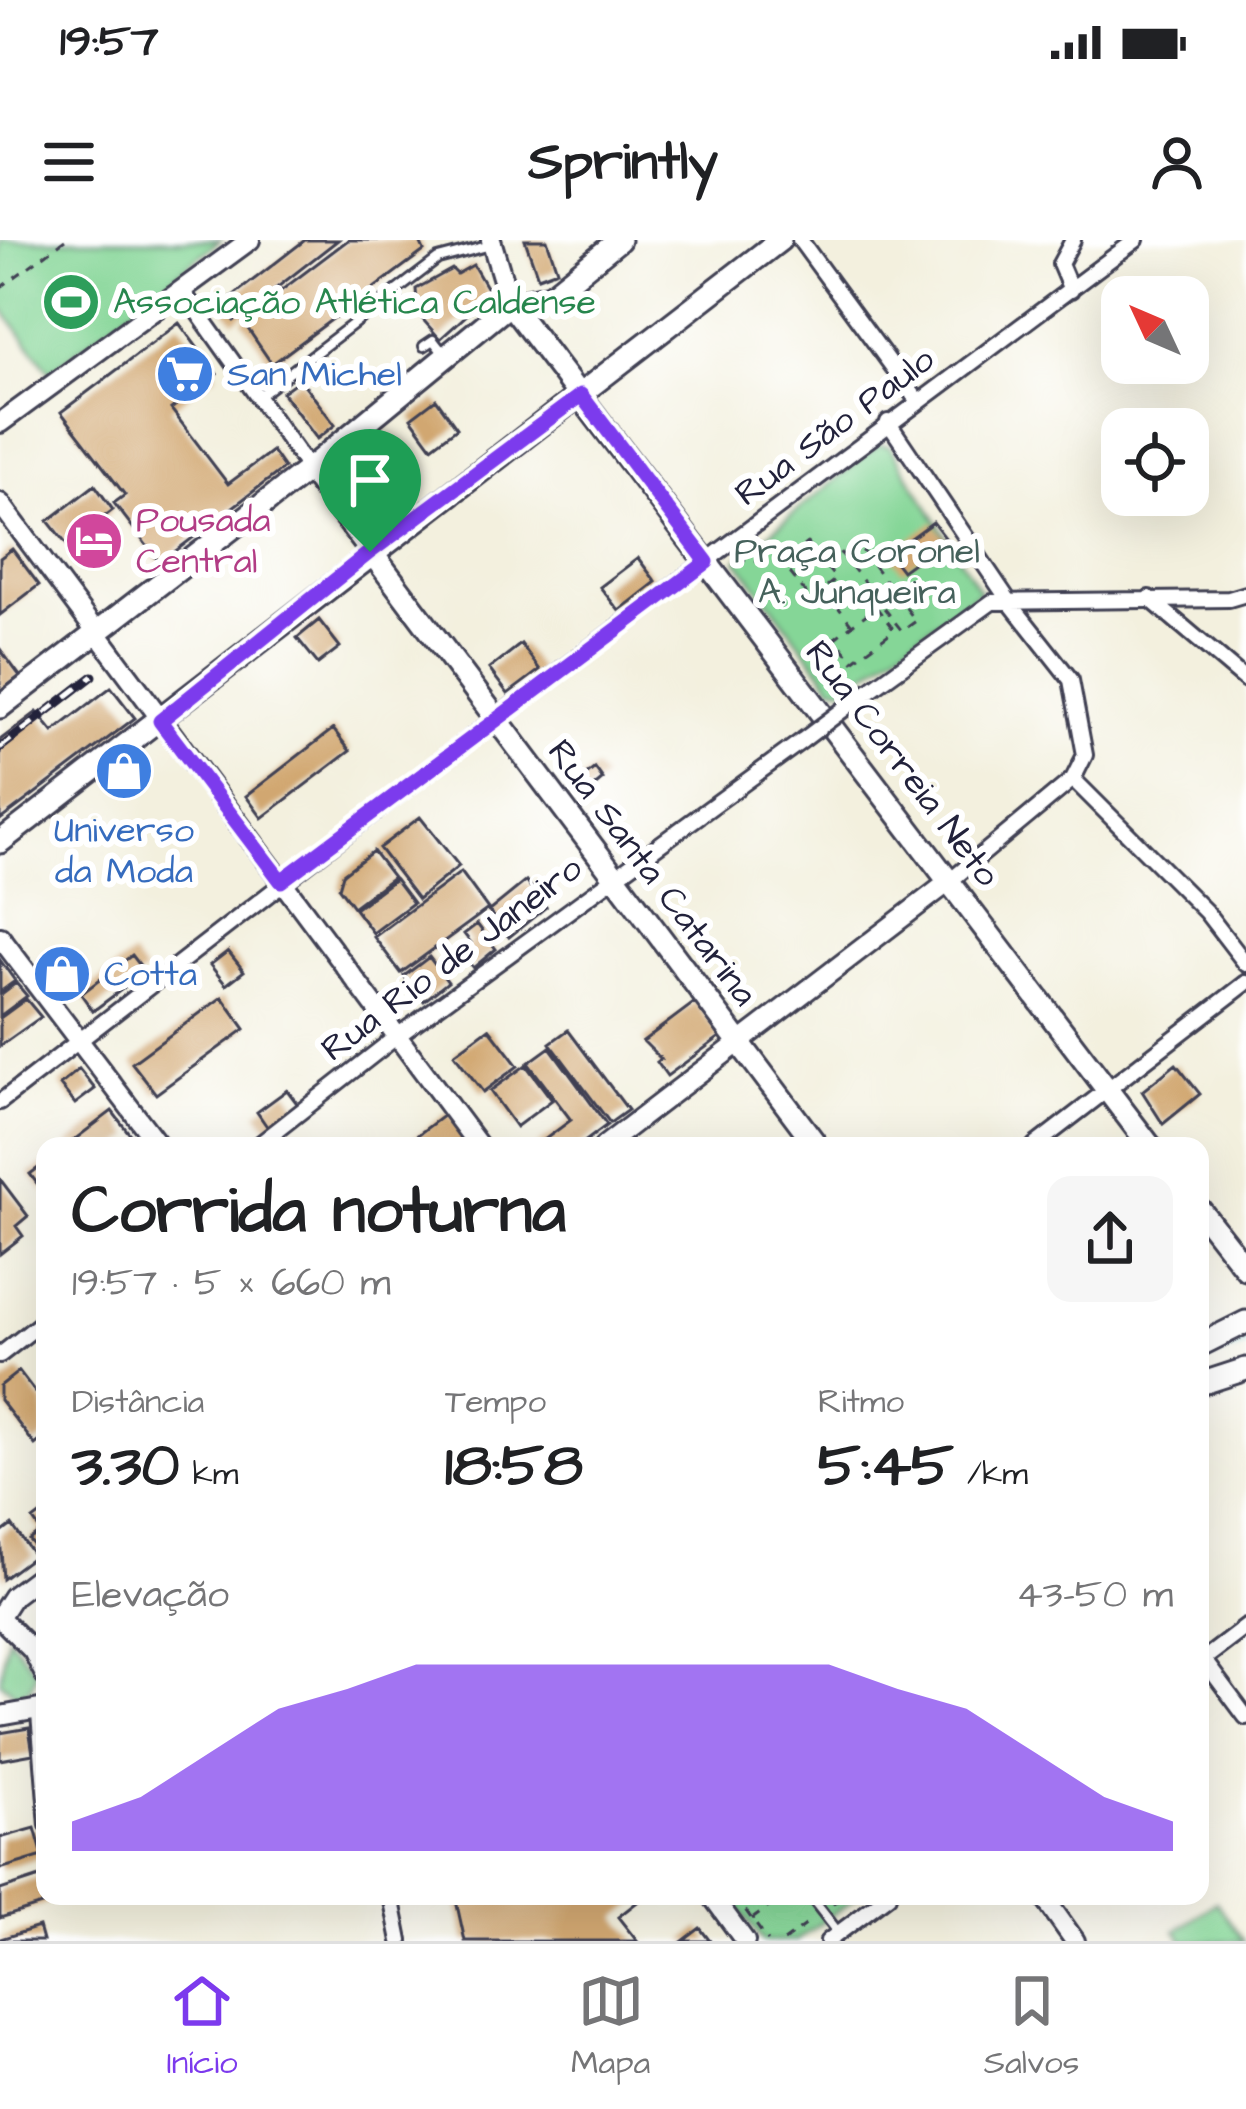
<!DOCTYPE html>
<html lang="pt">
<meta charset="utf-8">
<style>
body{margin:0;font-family:"Architects Daughter",sans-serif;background:#f6f6f6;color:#202124;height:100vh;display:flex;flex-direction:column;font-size:45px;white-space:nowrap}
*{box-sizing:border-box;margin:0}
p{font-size:39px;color:#757577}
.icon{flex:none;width:66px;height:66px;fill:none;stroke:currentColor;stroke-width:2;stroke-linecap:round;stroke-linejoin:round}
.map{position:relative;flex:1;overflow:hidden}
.panel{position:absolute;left:36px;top:897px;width:1173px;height:768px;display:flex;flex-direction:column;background:#fff;border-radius:24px;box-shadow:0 12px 48px #0002}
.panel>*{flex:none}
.needle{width:78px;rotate:314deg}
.tools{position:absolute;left:1101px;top:36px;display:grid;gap:24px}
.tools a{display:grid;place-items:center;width:108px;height:108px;border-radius:24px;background:#fff;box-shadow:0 12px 48px #0002;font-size:60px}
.pin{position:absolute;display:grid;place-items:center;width:102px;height:102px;color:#fff;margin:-123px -51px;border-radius:50% 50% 50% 0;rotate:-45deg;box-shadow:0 0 12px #0007}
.pin .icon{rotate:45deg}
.round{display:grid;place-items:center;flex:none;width:126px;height:126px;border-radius:24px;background:#f6f6f6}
.overview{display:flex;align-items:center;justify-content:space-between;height:204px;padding:0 36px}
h1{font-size:66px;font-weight:700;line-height:90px}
.stats{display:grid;grid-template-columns:repeat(3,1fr);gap:18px;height:204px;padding:12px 36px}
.stats div{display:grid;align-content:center}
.stats b{font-size:60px;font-weight:700}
.stats small{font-size:33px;font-weight:400}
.stats p{font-size:33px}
.chart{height:336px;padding:24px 36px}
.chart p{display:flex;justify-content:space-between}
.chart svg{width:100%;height:216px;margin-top:12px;fill:#7c3aed;opacity:.7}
.status{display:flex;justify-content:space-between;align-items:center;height:84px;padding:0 60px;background:#fff;direction:ltr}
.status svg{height:33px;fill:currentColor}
header{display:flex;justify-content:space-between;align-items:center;height:156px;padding:0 36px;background:#fff;font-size:54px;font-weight:700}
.dock{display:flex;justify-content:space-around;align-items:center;height:168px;border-top:3px solid #e0e0e0;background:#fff;font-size:33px;color:#757577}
.dock a{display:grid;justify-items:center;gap:6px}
.dock .current{color:#7c3aed}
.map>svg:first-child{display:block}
.green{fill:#85d697;stroke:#547c69;stroke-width:3}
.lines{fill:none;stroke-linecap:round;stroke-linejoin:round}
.stream{stroke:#55c1cf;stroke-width:4.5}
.building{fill:#d1a771}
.lane-casing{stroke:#414153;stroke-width:14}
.street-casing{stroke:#414153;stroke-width:20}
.secondary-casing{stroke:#414153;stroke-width:24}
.primary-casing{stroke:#414153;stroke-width:27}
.path{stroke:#414153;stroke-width:3;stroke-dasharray:9 9;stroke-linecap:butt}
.lane{stroke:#fff;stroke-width:8}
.street{stroke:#fff;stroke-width:14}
.secondary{stroke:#fff;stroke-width:18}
.primary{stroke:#fff;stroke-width:21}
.rail-casing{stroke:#22223b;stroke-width:9}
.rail{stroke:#fff;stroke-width:4.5;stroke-dasharray:14;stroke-linecap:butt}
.street-bridge-casing{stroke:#414153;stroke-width:20;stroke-linecap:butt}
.street-bridge{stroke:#fff;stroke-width:14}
.route-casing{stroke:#fff;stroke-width:24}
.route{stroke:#7c3aed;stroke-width:15}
.labels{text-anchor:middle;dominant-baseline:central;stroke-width:12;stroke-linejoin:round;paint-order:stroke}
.leisure-label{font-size:36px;fill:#27864d;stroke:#fff;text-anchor:start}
.shop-label{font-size:36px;fill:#366cbe;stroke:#fff;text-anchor:start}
.street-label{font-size:36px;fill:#22223b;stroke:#fff}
.hotel-label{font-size:36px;fill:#b23c85;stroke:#fff;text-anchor:start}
.park-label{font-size:36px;fill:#45615b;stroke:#fff}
</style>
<div class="status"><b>19:57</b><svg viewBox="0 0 49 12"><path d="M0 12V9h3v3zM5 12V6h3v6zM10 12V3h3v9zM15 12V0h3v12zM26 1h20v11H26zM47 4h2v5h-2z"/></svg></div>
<header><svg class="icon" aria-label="menu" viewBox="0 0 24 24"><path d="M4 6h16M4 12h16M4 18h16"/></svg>Sprintly<svg class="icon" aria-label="person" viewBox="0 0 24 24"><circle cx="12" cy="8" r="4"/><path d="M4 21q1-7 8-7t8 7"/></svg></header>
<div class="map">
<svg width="1246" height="1701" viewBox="0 0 1246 1701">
<rect width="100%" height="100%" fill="#fff"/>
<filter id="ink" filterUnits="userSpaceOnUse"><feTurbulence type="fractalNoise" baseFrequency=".00833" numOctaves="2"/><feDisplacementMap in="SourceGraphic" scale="24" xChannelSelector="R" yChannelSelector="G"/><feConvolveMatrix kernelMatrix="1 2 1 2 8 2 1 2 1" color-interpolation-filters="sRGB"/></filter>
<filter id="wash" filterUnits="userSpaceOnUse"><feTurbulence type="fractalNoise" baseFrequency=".004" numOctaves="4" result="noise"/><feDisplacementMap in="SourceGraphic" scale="48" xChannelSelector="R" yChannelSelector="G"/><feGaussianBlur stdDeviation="2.7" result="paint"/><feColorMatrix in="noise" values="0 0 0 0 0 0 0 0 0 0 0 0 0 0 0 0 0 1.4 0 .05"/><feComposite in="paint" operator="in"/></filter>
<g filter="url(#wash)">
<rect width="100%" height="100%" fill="#f3f0de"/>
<path class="green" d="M0,0h221l-171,132 -50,-66z
M879,204l11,2 90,145 -135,97 -13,-2 -95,-126z
M8,1396l28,36 -5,15 -14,8 -17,-14z
M729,1656h129l-62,45h-33z
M1216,1662l28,39h-60l-8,-10z"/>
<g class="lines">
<path class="stream" d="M1200,1120l46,-16"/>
</g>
<g id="blocks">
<path class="building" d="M305,0h33l-104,81 -13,-16z
M348,0h71l5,11 -152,113 -30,-44z
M525,0h22l10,30 -19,7z
M473,25l17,29 -50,45 -22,-25 -2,-25 36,-20 5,5z
M179,83l38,51 -46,35 57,75 44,-33 12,17 -124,95 -46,-60 11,-8 -64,-83z
M300,139l35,46 -18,14 -35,-47z
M436,159l21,29 -25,19 -21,-29z
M95,245l18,25 -46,35 -19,-24z
M933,282l13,17 -44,32 -13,-17z
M12,309l27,36 -39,30v-57z
M638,318l18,24 -37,29 -19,-24z
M319,380l21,27 -22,17 -21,-26z
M521,404l19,26 -32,24 -19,-25z
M0,409l20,27 -20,16z
M111,447l24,31 -135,102v-80l37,-28 16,20z
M333,489l17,22 -88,67 -16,-22z
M595,528l8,11 -19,16 -9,-11z
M420,577l39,49 -41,33 -39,-51z
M373,611l20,26 -40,30 -14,-19 4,-14z
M461,632l27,37 -87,64 -27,-36z
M395,639l18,24 -40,30 -18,-24z
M526,641l20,26 -37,30 -20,-26z
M477,684l19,25 -23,19 -13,-17 11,-8 -7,-9z
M228,711l16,20 -18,14 -16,-20z
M132,715l13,17 -52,39 -12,-17z
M429,717l19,25 -24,19 -20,-25z
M0,720l15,21 -15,11z
M16,743l11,13 -27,20v-21z
M222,757l23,32 -89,65 -24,-31z
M26,759l15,18 -41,29v-28z
M695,762l25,35 -53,39 -10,-14 4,-3 -18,-18z
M489,788l29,38 -35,26 -29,-38z
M568,790l60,80 -18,13 -60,-80z
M550,807l57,78 -28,21h-43l35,-26 -43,-57z
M1176,824l24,30 -37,30 -21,-33z
M526,825l26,35 -36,27 -26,-36z
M79,829l16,20 -20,15 -15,-19z
M287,850l12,16 -31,22 -11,-16z
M112,871l20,26 -12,9h-54z
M448,872l26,34h-71z
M45,923v31l-15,-20z
M0,939l28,37 -12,10 7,10 -23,18z
M19,1131l26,34v32l-10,8 -35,-45v-14z
M45,1271v38l-5,4 -11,-13 12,-9 -8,-11z
M12,1285l22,31 -31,23 -3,-45z
M29,1488l4,26 -33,6v-27z
M35,1588l8,28 -43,13v-31z
M40,1637l8,26 -48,15v-28z
M455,1656h190l-27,21 19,24h-172z
M39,1687l4,14h-43v-2z
M700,1688l10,13h-27z"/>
</g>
</g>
<g filter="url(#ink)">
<use href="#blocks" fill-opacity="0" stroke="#414153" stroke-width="3"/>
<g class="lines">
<g class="lane-casing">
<path id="lane" d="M396,51l3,23
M424,106l9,-6 11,14
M259,156l179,-137 53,-14
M36,1474l9,112
M810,1656l28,36"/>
</g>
<g class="street-casing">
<path id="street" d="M800,0l117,160
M181,49l128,180
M1071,50l-11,-26 13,-24
M888,182l123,182 60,76 14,75 -12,24 -123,102
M1149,358l97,82
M852,463l140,-101 237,-3 17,-5
M1073,539l133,133 40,52
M0,862l495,-383 641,-479
M257,906l139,-109 407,-297
M1034,906l212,-163
M0,1115l45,-35
M1200,1415l46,62
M1200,1422l46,-35
M391,1656l9,45
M828,1701l60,-45"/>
</g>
<g class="secondary-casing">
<path id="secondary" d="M491,0l19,64
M0,183l250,-183
M0,263l479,643
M0,697l159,209
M604,906l346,-265
M0,1376l13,-20 32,-24
M0,1378l33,33 12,24
M0,1476l45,-8
M712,1656l33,45
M1043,1656l32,45"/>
</g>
<g class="primary-casing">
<path id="primary" d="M510,64l640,842
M309,229l508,677
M0,467l309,-238 201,-165 41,-9 68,-55
M0,602l780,-602
M1200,970l46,59
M1200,1105l46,-23
M1200,1144l46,-15"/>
</g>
<path class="path" d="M0,48l65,-48
M737,320l45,3 25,-20 29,36 -25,20 -29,-36
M825,325l16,-12 61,78 14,-10 -54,-71 -14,11
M825,350l27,35
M876,367l18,23 -41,31 -18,-23z
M735,1656l33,45
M833,1664l11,-8
M752,1679l32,-23
M784,1701l27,-20"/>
<use href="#lane" class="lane"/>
<use href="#street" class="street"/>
<use href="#secondary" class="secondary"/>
<use href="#primary" class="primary"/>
<g class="rail-casing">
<path id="rail" d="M0,508l93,-72"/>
</g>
<use href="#rail" class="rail"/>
<g class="street-bridge-casing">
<path id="street-bridge" d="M803,500l49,-37"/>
</g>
<use href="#street-bridge" class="street-bridge"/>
</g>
</g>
<g class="lines" filter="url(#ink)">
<g class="route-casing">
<path id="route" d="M581,155l126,167 -426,319 -121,-160 210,-169z"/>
</g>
<use href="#route" class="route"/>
</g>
<defs>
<g id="stadium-disc" transform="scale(3)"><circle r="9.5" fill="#2e9e5b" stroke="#fff"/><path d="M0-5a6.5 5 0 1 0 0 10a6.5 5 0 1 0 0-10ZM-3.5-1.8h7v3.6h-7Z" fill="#fff"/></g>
<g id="supermarket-disc" transform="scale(3)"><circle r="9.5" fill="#3f7fe0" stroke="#fff"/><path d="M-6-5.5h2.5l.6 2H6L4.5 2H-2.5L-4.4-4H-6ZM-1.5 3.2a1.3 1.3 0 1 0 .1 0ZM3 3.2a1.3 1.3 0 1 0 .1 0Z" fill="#fff"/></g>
<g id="hotel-disc" transform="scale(3)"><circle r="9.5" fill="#d1479c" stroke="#fff"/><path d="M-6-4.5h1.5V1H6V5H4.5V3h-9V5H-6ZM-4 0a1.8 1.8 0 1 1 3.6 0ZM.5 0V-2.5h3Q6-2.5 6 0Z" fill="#fff"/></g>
<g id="shop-disc" transform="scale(3)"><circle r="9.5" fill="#3f7fe0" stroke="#fff"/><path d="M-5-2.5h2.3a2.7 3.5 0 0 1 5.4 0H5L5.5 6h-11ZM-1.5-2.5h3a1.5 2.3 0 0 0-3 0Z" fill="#fff"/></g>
</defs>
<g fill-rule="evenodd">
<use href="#stadium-disc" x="71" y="62"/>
<use href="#supermarket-disc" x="185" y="134"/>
<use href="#hotel-disc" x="94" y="301"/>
<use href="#shop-disc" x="124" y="531"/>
<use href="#shop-disc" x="62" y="734"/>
</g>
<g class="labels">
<g class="leisure-label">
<text x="113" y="62">Associação Atlética Caldense</text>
</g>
<g class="shop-label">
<text x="227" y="134">San Michel</text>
<text x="124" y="590" text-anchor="middle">Universo<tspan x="124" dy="41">da Moda</tspan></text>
<text x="104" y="734">Cotta</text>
</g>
<g class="street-label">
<text transform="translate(835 187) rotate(-37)">Rua São Paulo</text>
<text transform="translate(902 524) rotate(53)">Rua Correia Neto</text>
<text transform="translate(652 633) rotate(53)">Rua Santa Catarina</text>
<text transform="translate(452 719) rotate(-37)">Rua Rio de Janeiro</text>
</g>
<g class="hotel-label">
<text x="136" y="280">Pousada<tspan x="136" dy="41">Central</tspan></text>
</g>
<g class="park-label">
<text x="857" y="311">Praça Coronel<tspan x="857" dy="41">A. Junqueira</tspan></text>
</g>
</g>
</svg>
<div class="tools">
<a><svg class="needle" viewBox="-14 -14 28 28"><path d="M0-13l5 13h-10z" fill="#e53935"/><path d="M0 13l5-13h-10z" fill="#757577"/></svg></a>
<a><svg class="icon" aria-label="locate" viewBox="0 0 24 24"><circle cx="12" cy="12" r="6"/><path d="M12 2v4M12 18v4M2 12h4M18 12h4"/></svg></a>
</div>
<div class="pin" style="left:370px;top:312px;background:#1e9e55"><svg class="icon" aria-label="arrive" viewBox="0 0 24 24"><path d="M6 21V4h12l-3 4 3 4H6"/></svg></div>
<section class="panel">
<div class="overview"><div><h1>Corrida noturna</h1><p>19:57 · 5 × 660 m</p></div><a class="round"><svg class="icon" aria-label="share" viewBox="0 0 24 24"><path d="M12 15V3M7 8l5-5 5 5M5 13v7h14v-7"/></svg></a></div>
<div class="stats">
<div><p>Distância</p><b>3.30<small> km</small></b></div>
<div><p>Tempo</p><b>18:58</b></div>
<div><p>Ritmo</p><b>5:45<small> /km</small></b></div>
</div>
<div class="chart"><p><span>Elevação</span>43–50 m</p>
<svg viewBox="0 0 160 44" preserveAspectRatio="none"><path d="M0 44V38L10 33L20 24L30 15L40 11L50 6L60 6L70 6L80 6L90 6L100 6L110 6L120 11L130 15L140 24L150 33L160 38V44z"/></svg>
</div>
</section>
</div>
<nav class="dock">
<a class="current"><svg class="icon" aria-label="home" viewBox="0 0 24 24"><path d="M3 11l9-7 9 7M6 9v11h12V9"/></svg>Início</a>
<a><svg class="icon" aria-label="map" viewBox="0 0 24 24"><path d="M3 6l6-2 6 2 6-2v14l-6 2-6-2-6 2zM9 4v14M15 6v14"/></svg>Mapa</a>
<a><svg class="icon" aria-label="saved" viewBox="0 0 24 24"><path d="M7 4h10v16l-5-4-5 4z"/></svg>Salvos</a>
</nav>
